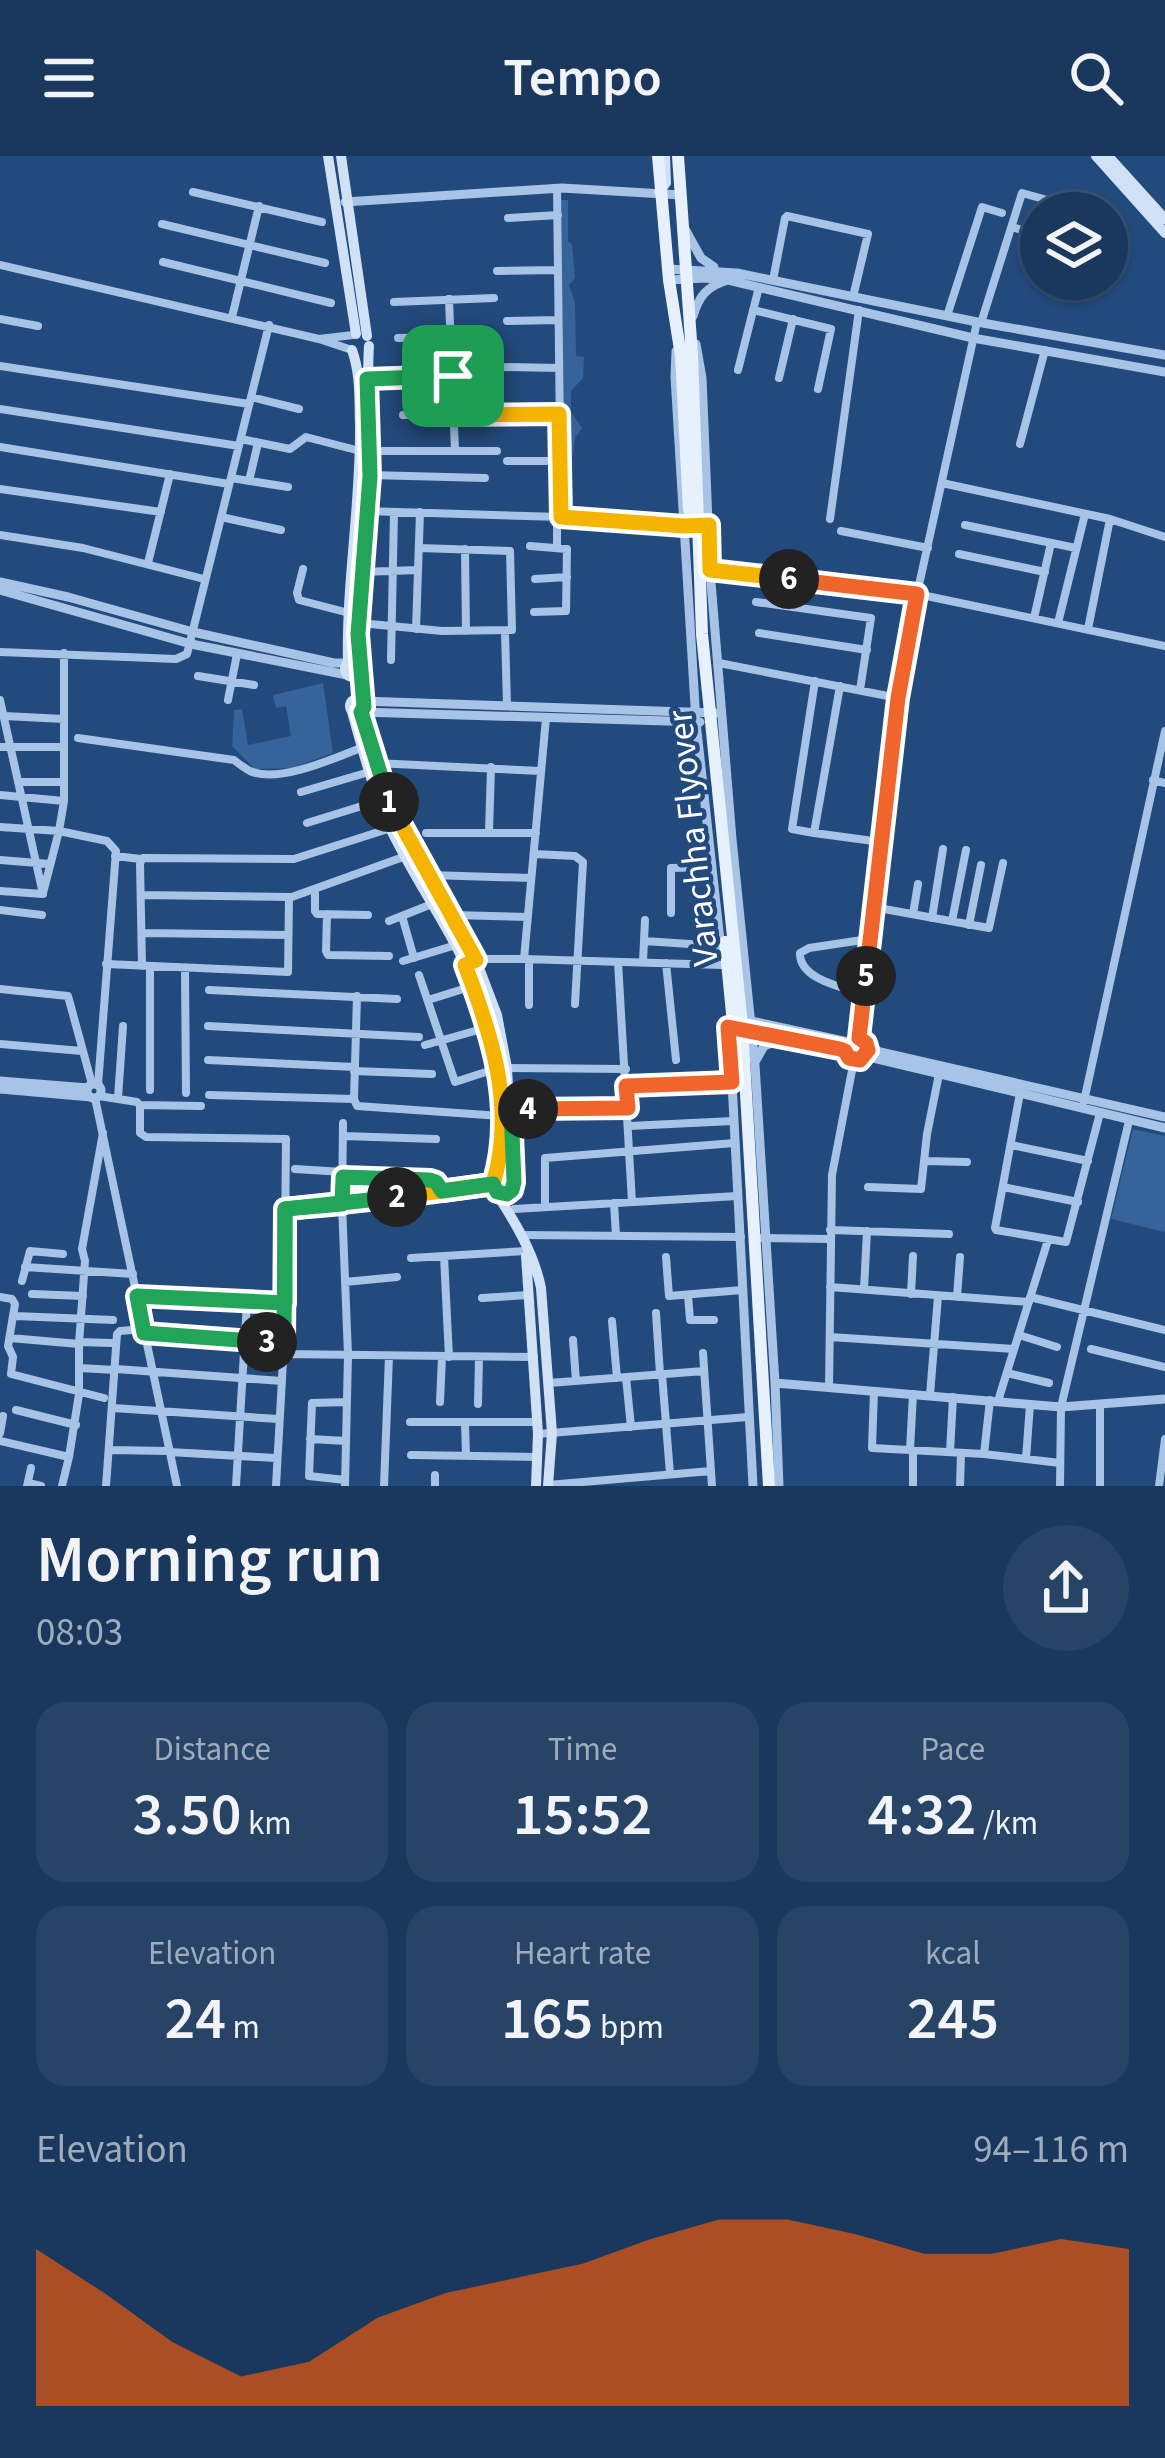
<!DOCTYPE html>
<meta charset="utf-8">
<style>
body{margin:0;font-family:"Source Sans 3",sans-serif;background:#274366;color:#f1f3f6;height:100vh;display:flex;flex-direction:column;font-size:45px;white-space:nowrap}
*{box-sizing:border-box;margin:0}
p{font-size:39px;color:#9facbc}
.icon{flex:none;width:66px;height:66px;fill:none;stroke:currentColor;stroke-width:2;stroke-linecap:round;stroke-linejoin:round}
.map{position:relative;height:1330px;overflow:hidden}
.drawer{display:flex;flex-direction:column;background:#1a385d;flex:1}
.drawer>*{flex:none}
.tools{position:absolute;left:1020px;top:36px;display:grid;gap:24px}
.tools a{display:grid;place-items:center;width:108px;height:108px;border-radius:50%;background:#1a385d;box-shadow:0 3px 9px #0004,0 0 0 3px #385272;font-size:60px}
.pin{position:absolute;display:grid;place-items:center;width:102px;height:102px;color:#fff;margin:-51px;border-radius:24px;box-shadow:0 6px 18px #0006}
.km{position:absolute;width:60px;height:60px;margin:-30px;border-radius:50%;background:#222;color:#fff;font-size:33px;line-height:60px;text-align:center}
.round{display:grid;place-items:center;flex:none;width:126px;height:126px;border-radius:63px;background:#274366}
.overview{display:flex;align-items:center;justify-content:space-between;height:204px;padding:0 36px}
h1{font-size:66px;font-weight:600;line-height:90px}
.metrics{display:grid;grid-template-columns:repeat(3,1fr);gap:18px;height:204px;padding:12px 36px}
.metrics div{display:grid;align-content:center;border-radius:30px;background:#274366;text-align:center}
.metrics b{font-size:60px;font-weight:600}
.metrics small{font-size:33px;font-weight:400}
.metrics p{font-size:33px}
.chart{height:336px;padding:24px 36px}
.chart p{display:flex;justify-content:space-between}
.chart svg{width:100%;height:216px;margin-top:12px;fill:#ea580c;opacity:.7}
header{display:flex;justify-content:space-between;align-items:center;height:156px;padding:0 36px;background:#1a385d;font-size:54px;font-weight:600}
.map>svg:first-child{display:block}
.green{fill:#36639a}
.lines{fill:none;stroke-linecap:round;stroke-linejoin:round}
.minor{stroke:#a7c3e6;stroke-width:8}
.tertiary{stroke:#a7c3e6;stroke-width:9}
.secondary{stroke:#d0e0f5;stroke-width:10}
.primary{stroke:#e7f0fd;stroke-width:12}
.primary-bridge{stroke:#e7f0fd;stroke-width:12}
.split-1-casing{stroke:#fff;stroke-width:24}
.split-2-casing{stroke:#fff;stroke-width:24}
.split-3-casing{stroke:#fff;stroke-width:24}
.split-4-casing{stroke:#fff;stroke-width:24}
.split-5-casing{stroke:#fff;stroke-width:24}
.split-6-casing{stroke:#fff;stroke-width:24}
.split-7-casing{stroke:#fff;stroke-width:24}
.split-1{stroke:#22a559;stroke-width:15}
.split-2{stroke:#f5b400;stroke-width:15}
.split-3{stroke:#22a559;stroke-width:15}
.split-4{stroke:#22a559;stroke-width:15}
.split-5{stroke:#f0652b;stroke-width:15}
.split-6{stroke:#f0652b;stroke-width:15}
.split-7{stroke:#f5b400;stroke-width:15}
.labels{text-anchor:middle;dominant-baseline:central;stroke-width:9;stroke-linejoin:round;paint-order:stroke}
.street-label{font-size:36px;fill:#fff;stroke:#234a7c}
</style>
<header><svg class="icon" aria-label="menu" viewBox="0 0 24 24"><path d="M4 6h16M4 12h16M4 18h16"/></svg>Tempo<svg class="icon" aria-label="search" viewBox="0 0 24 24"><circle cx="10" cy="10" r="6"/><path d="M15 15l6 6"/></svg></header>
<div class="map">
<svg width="1165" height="1330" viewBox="0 0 1165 1330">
<rect width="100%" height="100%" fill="#234a7c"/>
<path class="green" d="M561,44h7v42l4,2 3,34 -6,7 6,17 1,54 8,1 -1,21 -12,13v21l11,16 -7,10 -2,18 -9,-3z
M323,527l10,70 -41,15 -37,1 -23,-23 2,-36 8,-1 6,36 43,-9 -5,-30 -10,2 -3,-13z
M1133,973l32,7v96l-54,-13z"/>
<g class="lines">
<path class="minor" d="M557,32l4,329
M193,36l129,30
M508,62l50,-3
M162,68l163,39
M1012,71l29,9
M163,106l168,41
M0,109l319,74
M497,115l61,-1
M773,124l12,-62 2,-2 81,18 -15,63
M449,143l6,152
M394,146l100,-4
M753,154l78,19 -13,60
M947,160l35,-109 20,6
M232,161l27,-111
M0,163l38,7
M507,165l51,-1
M981,167l41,-130 36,10
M398,182l95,-2
M352,194l-33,-11 34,-4
M0,210l249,38
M502,211l57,1
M738,214l21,-83
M779,222l14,-59
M367,223l86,-3
M251,241l48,12
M0,253l239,37
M403,259l156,-1
M241,283l49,10 16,-12 54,14
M1020,288l25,-94
M0,291l229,37
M370,295h127
M507,305h53
M370,319l115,3
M231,322l57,9
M249,325l9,-38
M942,327l168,36 -22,110
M0,333l161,23
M365,355l196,6 125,9
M221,361l60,13
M830,363l29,-209
M1110,363l55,18
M965,369l111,23
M841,375l87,17
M0,379l83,13 121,31
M530,390l37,3 -1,62 -32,1
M557,390v-29
M465,393l1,82
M959,398l86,18
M148,407l22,-89
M303,413l-6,24 2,7 50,13
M710,414l207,24 248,52
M361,416l57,-2
M535,423l32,-2
M756,446l115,16 -11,72
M1034,462l17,-75
M360,467l82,8 70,-1 -2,-79 -91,-3
M1058,467l27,-109
M416,473l4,-117
M505,476l2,73
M759,477l108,17
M0,496l176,7 11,-5 82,-329
M64,497v148l-5,30 48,10 9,10 -18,234
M391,504l3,-148
M719,507l179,35
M198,520l56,9
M840,530l-26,147 67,9
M0,544l43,194
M228,544l9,-46
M4,560l60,3
M78,582l156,22c5,4 10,8 16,11 28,13 85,-13 113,-24
M0,591h64
M375,607l166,8
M1153,624l12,3
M18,626h46
M301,636l68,-20
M0,639l64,6
M307,667l71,-22
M0,671l59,4 -16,62
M426,677h110
M489,677l2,-66
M814,677l-22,-4 23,-148
M534,698l41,2 8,6 -8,142
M115,700l26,3
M0,704l50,4
M429,719l102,3
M315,733v22l2,3 51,1
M0,735l43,3
M141,739l149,2
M873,751l116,21 14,-65
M0,754l42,5
M671,757v-45l41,-1
M327,758l-1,37 2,4 61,1
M913,758l5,-30
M452,759l76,2
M402,760l12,42
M932,762l11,-69
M389,765l43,-17
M952,765l14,-71
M969,769l12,-60
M142,777l146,2
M644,785l61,4
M524,803l22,-241
M403,805l53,-16
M618,806l14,240
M643,806l2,-42
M666,807l10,97
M106,808l182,8 1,-74 117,-42
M465,809l13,-6h46l198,6
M142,810l-2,-103 3,-5 151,1 97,-31
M150,810v124
M185,812l1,125
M419,819l36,107 43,-14
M0,833l68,7 24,88
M209,834l188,9
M864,838c-22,-7 -65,-15 -64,-41l9,-5 60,-9
M357,840l-3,103 3,7 144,10
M428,844l45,-14
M529,849v-46
M208,870l211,11
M859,882l39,-340 19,-104 60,-272
M0,888l82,7
M425,889l64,-18
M208,904l147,7
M507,912l119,1
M354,915l78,3
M627,930l105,-4
M1020,937l-25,135 1,2 70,12 34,-129
M209,939l145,4
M99,940l38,6 3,3v28l6,4 140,2 -2,204 -8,143
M95,942l82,388
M118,942l5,-72
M1084,945l81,-370
M140,949l61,1
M511,953l117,-1
M343,967l-1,81 6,151 -3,131
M629,970l104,-5
M343,980l93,3
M1011,989l77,16
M924,1005l43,1
M295,1013l48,3
M343,1021l87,3 6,2 7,9
M868,1031l53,2 6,-55 12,-60
M1003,1031l75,15
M614,1047l2,33
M545,1051v-49l190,-15
M285,1053l208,-24
M514,1053l223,-13
M830,1074l119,4
M522,1079l219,2
M762,1082l68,1
M444,1100l5,101
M666,1101l3,39 73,-6
M411,1102l115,-7
M25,1111l108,7
M22,1125l8,-30 33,3
M345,1126l52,-5
M830,1131l199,15
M864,1133l3,-58
M32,1138l51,2
M911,1138l2,-38
M688,1139l2,25h24
M137,1140l148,7
M0,1141l12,2 3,5 -7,42 5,11 -2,17 93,24
M957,1141l3,-40
M1030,1141l135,33
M482,1142l47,-3
M656,1157l4,61
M15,1160l98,4
M612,1165l5,57
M144,1177l140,10
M1019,1179l38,12
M830,1181l184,12
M10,1182l69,6
M573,1184l3,41
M79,1186l32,1
M1091,1193l74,18
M703,1197l9,133
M283,1198l251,3
M80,1212l35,2
M116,1213l166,12
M1007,1217l42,10
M662,1218l8,100
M626,1221l5,50
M549,1227l155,-12
M829,1231l3,-212 22,-115
M874,1235l-2,57 112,6 76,9
M930,1239l8,-99
M998,1245l50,-161
M440,1246l2,-45
M478,1248l1,-47
M113,1252l165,11
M16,1254l60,15
M410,1266h127
M465,1266l1,34
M0,1277l3,-17
M538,1278l210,-17
M310,1283l36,2
M0,1285l69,16 10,-63v-50l6,-83 -3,-12 21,-116
M109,1294l60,1
M910,1294l3,-56
M169,1296l107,6
M950,1296l3,-55
M984,1298l6,-54
M411,1299l127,2
M1026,1303l4,-55
M435,1319v11
M345,1324l-36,-4 3,-73 35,-1
M28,1327l13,3
M548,1329l163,-14
M27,1330l4,-18
M62,1330l7,-29
M106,1330l11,-152 3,-3 24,-2
M236,1330l11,-184
M384,1330l5,-130
M913,1330v-35
M960,1330l1,-33
M1060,1330l1,-79 68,-286
M1100,1330v-82
M1159,1330l6,-47"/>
<path class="tertiary" d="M345,46l217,-14 119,7
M685,73l16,29 13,9
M668,113l69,4 240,49 188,33
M669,124l35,-2 24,2 245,58 192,34
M693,160c6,-20 14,-30 35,-36
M696,188l6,34 8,192 22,269 23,226 20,318 4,103
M676,195l-1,26 21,345 25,228
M0,426l68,15 125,35 141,31h14
M0,434l191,54 156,31
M361,545l355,12
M361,556l339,10
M747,864l101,22
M750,874l95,21 3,6 6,3 10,-3 3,-10 -4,-7 -8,-2 -7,4 -3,9
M730,888l23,442
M867,893l298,68
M865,900l300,72
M755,906l9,-16 17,-7
M0,925l88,7
M87 935a7 7 0 1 1 14 0a7 7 0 1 1-14 0Z
M0,933l91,8
M775,1227l286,24 104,-8"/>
<path class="secondary" d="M328,0l28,178
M341,0l26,180
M1096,0l69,77
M1108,0l57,63
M659,36l7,-9 -1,-27
M345 513a8 8 0 1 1 16 0a8 8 0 1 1-16 0Z
M348,507c-2,-79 13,-158 12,-238 -1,-25 1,-50 -8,-75
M361,511c-5,-64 6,-125 9,-189 2,-44 -4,-88 -1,-132
M350 550a7 7 0 1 1 14 0a7 7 0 1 1-14 0Z
M352,556c10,35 19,72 33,105 20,45 48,86 71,129 37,70 56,153 39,231
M361,556l32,101 83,147 21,55 10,53 6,114
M493 1028a10 10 0 1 1 20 0a10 10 0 1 1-20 0Z
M494,1034c20,30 40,63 47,98l11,145 -4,53
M526,1100l12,178 -2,52"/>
<path class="primary" d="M658,0l11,124 12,76
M678,0l14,199"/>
<path class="primary-bridge" d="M692,199l10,279 40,391 27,461
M681,200l8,154
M725,786l11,112"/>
</g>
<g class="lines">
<g class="split-1-casing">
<path id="split-1" d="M389,646l-28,-90 3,-5 -6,-73 12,-158 -3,-97 86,-3"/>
</g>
<g class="split-2-casing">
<path id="split-2" d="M389,646l87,158 -11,5c27,70 51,144 28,219l-96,13"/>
</g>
<g class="split-3-casing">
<path id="split-3" d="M267,1186l-123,-9 -7,-37 148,7v-94l112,-12"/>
</g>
<g class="split-4-casing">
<path id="split-4" d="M267,1186l17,1 1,-134 57,-5 1,-27 87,3 6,2 6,9 51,-7 4,8 10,2 5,-4 2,-8 -3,-73h17"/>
</g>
<g class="split-5-casing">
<path id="split-5" d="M528,953l100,-1 -2,-22 106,-4 -4,-55 112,22 5,2 4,7 11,2 8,-10 -2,-7 -7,-5 7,-62"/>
</g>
<g class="split-6-casing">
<path id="split-6" d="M789,423l128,15 -19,104 -32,278"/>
</g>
<g class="split-7-casing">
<path id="split-7" d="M453,220l1,39 105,-1 2,103 123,9 25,-1 1,45 79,9"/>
</g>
<use href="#split-1" class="split-1"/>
<use href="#split-2" class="split-2"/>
<use href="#split-3" class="split-3"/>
<use href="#split-4" class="split-4"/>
<use href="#split-5" class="split-5"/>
<use href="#split-6" class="split-6"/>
<use href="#split-7" class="split-7"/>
</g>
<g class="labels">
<g class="street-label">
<text transform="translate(693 682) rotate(-96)">Varachha Flyover</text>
</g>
</g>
</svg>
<div class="tools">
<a><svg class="icon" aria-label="layers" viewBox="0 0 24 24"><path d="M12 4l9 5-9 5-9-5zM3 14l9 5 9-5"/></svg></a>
</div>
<div class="pin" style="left:453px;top:220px;background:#1e9e55"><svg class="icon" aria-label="arrive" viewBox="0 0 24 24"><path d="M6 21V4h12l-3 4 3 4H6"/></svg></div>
<b class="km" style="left:389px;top:646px">1</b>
<b class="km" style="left:397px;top:1041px">2</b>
<b class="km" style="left:267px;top:1186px">3</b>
<b class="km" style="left:528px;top:953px">4</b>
<b class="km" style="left:866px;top:820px">5</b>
<b class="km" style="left:789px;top:423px">6</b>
</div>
<section class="drawer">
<div class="overview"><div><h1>Morning run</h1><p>08:03</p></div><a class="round"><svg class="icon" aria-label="share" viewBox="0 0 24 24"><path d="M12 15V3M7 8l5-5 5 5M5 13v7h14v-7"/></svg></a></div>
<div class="metrics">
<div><p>Distance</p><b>3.50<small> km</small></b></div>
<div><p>Time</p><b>15:52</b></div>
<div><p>Pace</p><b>4:32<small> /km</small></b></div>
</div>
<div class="metrics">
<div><p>Elevation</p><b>24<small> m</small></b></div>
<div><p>Heart rate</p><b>165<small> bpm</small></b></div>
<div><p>kcal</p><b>245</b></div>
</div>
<div class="chart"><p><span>Elevation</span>94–116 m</p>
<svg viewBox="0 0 160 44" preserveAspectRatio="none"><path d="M0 44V12L10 21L20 31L30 38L40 35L50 26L60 21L70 18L80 15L90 10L100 6L110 6L120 9L130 13L140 13L150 10L160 12V44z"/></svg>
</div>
</section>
